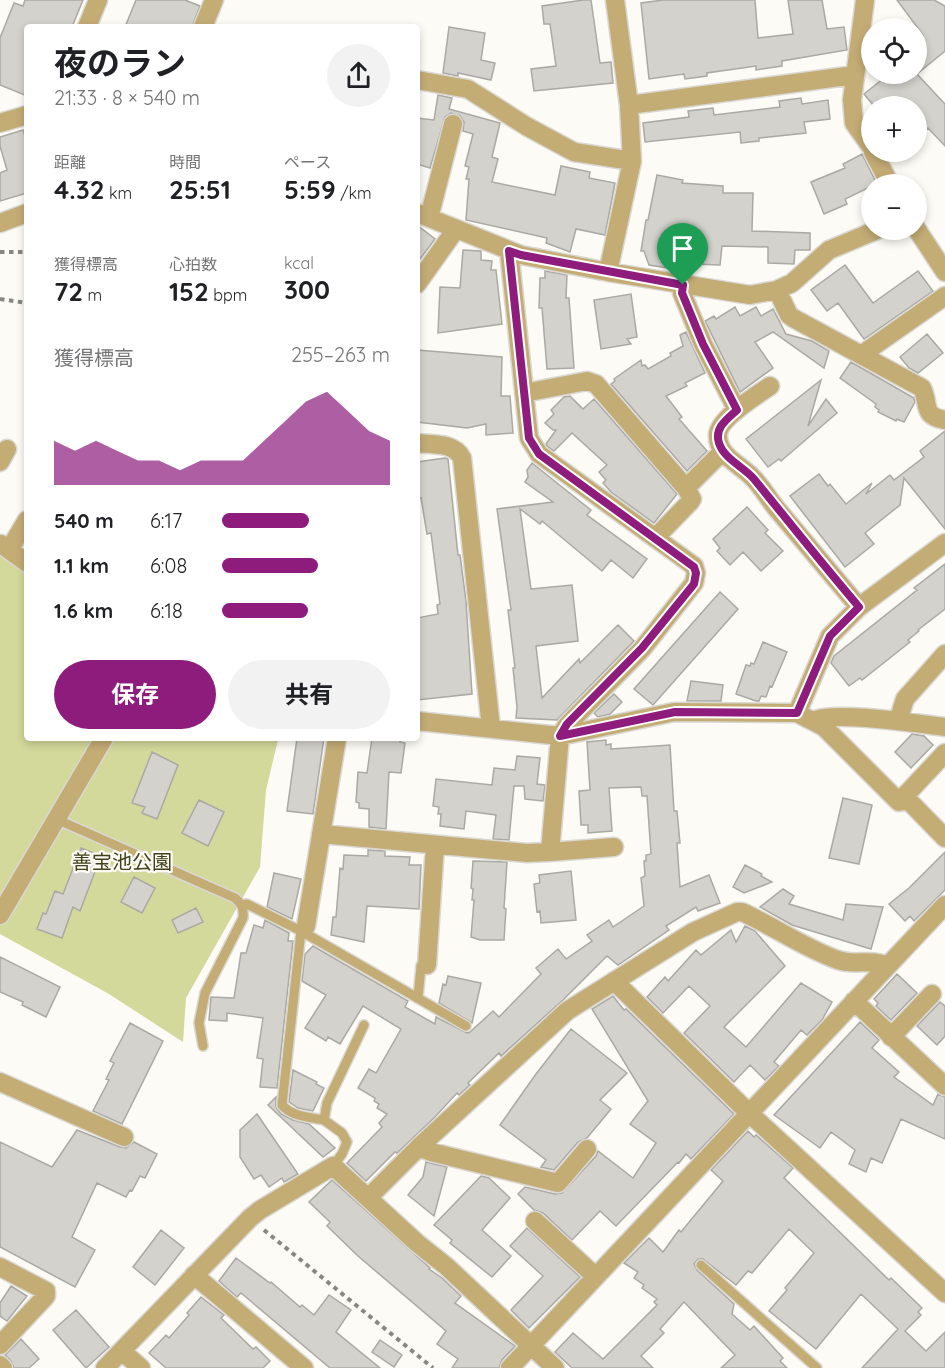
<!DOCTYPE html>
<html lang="ja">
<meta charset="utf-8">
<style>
body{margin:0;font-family:Quicksand,"Noto Sans JP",sans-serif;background:#f2f2f2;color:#202124;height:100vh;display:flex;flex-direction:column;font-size:22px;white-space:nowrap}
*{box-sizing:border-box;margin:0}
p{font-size:20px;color:#757577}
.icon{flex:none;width:33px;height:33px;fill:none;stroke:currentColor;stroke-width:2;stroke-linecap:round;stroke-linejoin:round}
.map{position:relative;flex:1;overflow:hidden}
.drawer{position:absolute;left:24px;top:24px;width:396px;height:717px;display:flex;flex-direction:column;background:#fff;border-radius:6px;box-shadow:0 3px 9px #0003}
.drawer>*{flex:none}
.tools{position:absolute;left:861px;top:18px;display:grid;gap:12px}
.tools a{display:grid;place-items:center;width:66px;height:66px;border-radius:50%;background:#fff;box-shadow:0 3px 9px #0003;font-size:30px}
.pin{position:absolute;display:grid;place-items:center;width:51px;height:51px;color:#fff;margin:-62px -26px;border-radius:50% 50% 50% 0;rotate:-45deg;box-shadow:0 0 6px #0007}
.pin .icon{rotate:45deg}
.round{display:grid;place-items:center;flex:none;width:63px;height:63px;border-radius:32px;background:#f2f2f2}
.head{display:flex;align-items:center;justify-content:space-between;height:102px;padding:0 30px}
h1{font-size:33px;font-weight:700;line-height:45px}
.metrics{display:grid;grid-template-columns:repeat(3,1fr);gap:9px;height:102px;padding:6px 30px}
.metrics div{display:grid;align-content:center}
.metrics b{font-size:26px;font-weight:700}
.metrics small{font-size:16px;font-weight:400}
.metrics p{font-size:16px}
.chart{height:168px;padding:12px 30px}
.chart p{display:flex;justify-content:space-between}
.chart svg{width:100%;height:108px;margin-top:6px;fill:#8d1c7d;opacity:.7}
.cta{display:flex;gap:12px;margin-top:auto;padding:12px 30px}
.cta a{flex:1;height:69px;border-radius:36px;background:#8d1c7d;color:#fff;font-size:24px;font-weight:700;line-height:69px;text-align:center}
.cta a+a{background:#f2f2f2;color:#202124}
ul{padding:0 30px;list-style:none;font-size:20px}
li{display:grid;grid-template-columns:96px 72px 1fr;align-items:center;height:45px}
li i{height:15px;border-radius:8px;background:#8d1c7d}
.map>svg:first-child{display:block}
.green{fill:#d3d89b}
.building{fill:#d3d2cd;stroke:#aaa9a5;stroke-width:1.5}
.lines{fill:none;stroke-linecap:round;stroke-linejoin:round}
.service-casing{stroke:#d9d8d3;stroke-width:12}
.minor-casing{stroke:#d9d8d3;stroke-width:21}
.path{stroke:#878783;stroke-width:4;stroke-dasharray:4.5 4.5;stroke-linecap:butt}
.service{stroke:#c4ac75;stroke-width:9}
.minor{stroke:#c4ac75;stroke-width:18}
.route-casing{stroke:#fff;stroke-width:12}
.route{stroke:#8d1c7d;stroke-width:8}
.labels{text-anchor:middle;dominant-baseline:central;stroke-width:4.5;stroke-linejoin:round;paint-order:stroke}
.park-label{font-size:20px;fill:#41431d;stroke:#fcfbf5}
</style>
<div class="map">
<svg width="945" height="1368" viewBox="0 0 945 1368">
<rect width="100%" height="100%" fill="#fcfbf5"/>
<path class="green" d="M0,535l27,15v188h246l5,2 -12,50 -6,77 -74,131 -3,44 -74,-48 -109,-60z"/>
<path class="building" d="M25,0h58l-11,27h-45v69l-27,-11v-47l14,-35 9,3z
M136,0h49l15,6 -8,21h-67z
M583,0h8l9,63 11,-1 2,21 -79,8 -3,-22 25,-3 -6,-42h-6l-2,-18z
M663,0h92l3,38 35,-4 -5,-34h34l5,29 17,-2 3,23 -65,11v5l-26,4v-4l-49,7v3l-22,3 -1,-5 -35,5 -8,-76z
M897,0h37l11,6v45l-28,23 28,30v42l-17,-18 -12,11v-33h-42l-10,-12 25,-20h27v-34l7,-5z
M449,27l36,6 -4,27 14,3 -4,17 -33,-7v3l-15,-3z
M438,95l14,3 -3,11 51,14 -8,34 6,2 -6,23 63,13 6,-29 29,6 -1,6 26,5 -10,52 -29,-6 -6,23 -24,-9 1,-5 -81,-18 3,-41h-3l3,-12 -4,-1 8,-32 -10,-3 1,-9 -4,-6 -9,-3 -6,4 -15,51 -13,-4v-46l17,2z
M801,98l1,6 26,-4 2,19 -26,3 2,11 -47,5v3l-18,2 -1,-11 -95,10 -2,-19 46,-6 -1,-6 25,-3 1,7 66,-8 -1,-6z
M23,130l4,12v51l-27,8v-28l7,-3 -7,-24v-9z
M862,154l15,30h-5v2l-27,13 2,5 -23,10 -13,-32 34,-14 -2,-4z
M657,175l26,5 -1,3 41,3v7h30l-1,38 58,2v17h-15l-1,14 -26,-1v-16l-46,-1 -2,19 -26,-1 -1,8 -44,-7 -5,-14h-3l5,-31h2z
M417,225l18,14 -18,24z
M463,250l18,1v9l11,1 -1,9h5l6,54 -64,9 2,-46 20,1z
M845,265l28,38 45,-32 15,20 -69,48 -26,-36 -11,8 -16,-21z
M545,271l22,4 -1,23h3l5,70 -27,1 -5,-61h-3l1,-30h5z
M631,294l6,43 -10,2 4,5 -30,5 -7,-49z
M735,307l5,9 16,-9 5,9 12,-7 13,25 26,7 17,10 -5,17 -51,-36 -18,10 18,26 -33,24 -35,-71 9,-5 2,3z
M686,332l19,41 -20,10 2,3 -21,10 16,21 -3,2 28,32 -20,20 -76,-87 4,-3 -1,-2 27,-19 1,6 3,-1 3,4 23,-13 -1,-3 13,-7 -3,-11z
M927,334l16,19 -25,20 -9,-5 -9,-11z
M417,350l85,7 -1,39h9l3,37 -27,2v-11l-19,4 -50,-6z
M851,362l63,36 1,4 -11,20 -7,-3 -1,2 -18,-9 1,-2 -4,-3 1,-3 -36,-26z
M821,380l-13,46 18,-27 11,14 -56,48 -2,-2 -11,8 -22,-28z
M570,396l13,13 11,-10 83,95 -23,29 -43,-31 -8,-9 3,-3 -7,-8 8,-7 -35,-32 -18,18 -7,-5 -1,-2 10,-14h-3l-8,-7 9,-9 -3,-4 13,-13z
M945,431v98l-41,-51 -4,27 -35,28 9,11 -29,23 -55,-71 29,-22 9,12 2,-2 16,20 26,-21 -6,11 24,-19 4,5 30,-23 -4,-6z
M445,458l3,1 10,96h2l6,46 6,93 -55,6v-82l21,-4 -1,-9 3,-1 -9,-71 -4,1 -6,-36 -4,1v-37z
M532,463l59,47 -4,5 60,44 -14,19 -22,-18 -9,11 -60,-50 -2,3 -20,-15 11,80 41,-4 6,56 -42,5 6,52 37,-39 1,4 38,-38 16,16 -77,79 -41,-2 1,-11 -4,-39h2l-7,-58h3l-14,-101 56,-7 -28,-20 3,-5 -1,-7z
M747,507l21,23 -3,3 18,18 -22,20 -18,-19 -13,13 -13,-14 3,-3 -7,-9z
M945,564v45l-27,21 1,1 -11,9 2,2 -48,38 -2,-2 -11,8 -18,-23 3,-7 83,-66 -3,-2z
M720,592l18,17 -85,96 -19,-16z
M763,642l24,10 -15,35 -2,-1 -4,11 -5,-1 -2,5h-3l-20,-7 10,-29 4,1 1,-3 3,1z
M691,681l32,4 -2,16h-34z
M614,694l8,8 -12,12 -12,3 -4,-4z
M912,734l12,2 9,9 -22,23 -16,-16z
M297,738h27l-11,76 -26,-3z
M372,738h28v4l5,1 -4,30 -12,-1 -3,57 -17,-2v-18l-10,-1v-5l-3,-1 2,-30 9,1z
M606,740v5l5,-1v5l59,-4 4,66h3l3,32h-3l3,44 29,-12 11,28 -22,8 -2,-4 -30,19 3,4 -51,35 -11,-9 -44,44 -62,56 -2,-3 -31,30 2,2 -11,10 -2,-2 -23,25 -37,35 -2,-1 -29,29 -19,-18 35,-36 -3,-4 8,-9 -10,-6 2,-4 -5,-3 1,-3 -17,-10 11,-19 7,4 25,-44 -38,-23 -23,38 -12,-7 -2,4 -21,-13 21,-33 -24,-14 3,-27 8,-8 95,55 -3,6 30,17 1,-7 31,16 3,-1 23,-21 6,6 42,-43 -5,-6 22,-19 8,10 26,-18 -5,-6 22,-15 4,7 31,-21 -3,-28 4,-2 -1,-15h2v-6l5,-1 -4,-58h-5l-1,-9 -32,1 3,43 -24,2v-8h-7l-2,-34 11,-1 -3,-48z
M152,752l26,13 -21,54 -15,-6 3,-6 -13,-4z
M517,756l23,2 -3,26 8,1 -2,16 -18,-2 -1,-13h-10l-5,54 -16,-1 3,-24 -30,-4 -2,18 -24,-3 1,-12h-3l1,-7 -6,-1 3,-27 56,6 2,-17 21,2z
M843,798l29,7 -13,59 -30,-6z
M199,800l25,12 -16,34 -26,-13z
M81,848l20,8 -21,55 -7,-4 -11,31 -25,-9 6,-16 3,1 9,-23 8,3z
M368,850l17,1v5l25,1 -1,8h12l-2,44 -52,-3 -3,36 -33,-7 2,-18h3l4,-49 3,1 1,-14 24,1z
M945,852v38l-31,31 -4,-5 -5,5 -16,-17 20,-16z
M473,861l34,1 -3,46 2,1 -2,31h-24l-9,-3 3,-37h-2l1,-11 -2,-1z
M745,865l17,9 -1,2 11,6 -28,11 -11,-6z
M571,871l5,49 -35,3 -1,-12 -3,1 -3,-28 6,-1 -1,-8z
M274,873l27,6 -9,40 -25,-12z
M134,877l21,11 -13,25 -21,-11z
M783,889l11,7 -5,8 54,16 3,-16 37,3 -12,42 -79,-24 -32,-18z
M196,908l7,14 -25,11 -6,-13z
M265,920l24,13 -1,8h5l-16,147 -17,-1 3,-28 -6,-1 6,-40 -36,-5v8l-18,-1 2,-23 23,1 7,-45h5l8,-28 9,3z
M745,926l10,5 30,35 -61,61 22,20 55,-64 31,19 -10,18 -15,15 -6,-5 -27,32 5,4 -14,14 -15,-15 -16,17 -50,-49 26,-27 -21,-20 -26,27 -16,-16 18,-20 3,4 28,-31 5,5 30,-25 5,12z
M0,957l60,30 -14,30 -24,-12 1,-3 -23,-10z
M897,974l20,19 -26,27 -15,-14 2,-3 -4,-4z
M448,976l33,7 -9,40 -33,-20 4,-19 3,1z
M613,996l11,14 2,-1 108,105 -43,45 -5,-5 -7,9 -1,-1 -62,64 -16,-15 -28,29 -29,-27 -9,-3 -16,-16 7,-7 30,7 7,-1 34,-37 2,-5 35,27 23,-35 -26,-19 18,-23 -56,-92z
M940,1002l5,4v30l-8,9 -20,-19z
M860,1022l19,18 -7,8 27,24 -5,5 39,28 5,-11 7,3v42l-44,-20 -19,44 -11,-5 -5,14 -17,-8 6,-14 -24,-18 -11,16 -46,-33z
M130,1023l33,18 -41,83 -29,-13 16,-31 -3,-1 8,-16 -4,-2z
M571,1029l56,44 -27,27 11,9 -24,29 -9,4 -24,28 -13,-3 5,-7 -46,-35 36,-51z
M293,1070l24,12 -1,2 8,4 -11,23 -15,-3 -9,-6z
M276,1097v10l5,7 12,6 16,4 26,24 -12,9 -55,-52z
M257,1114l41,60 -14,8 -2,-4 -13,9 -8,-12 -7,4 -14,-22v-27z
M77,1130l43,17 6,1 8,-6 23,12 -12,24 -5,-2 -8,15 -2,-1 -4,7 -29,-14 -25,54 23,13 -20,37 -75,-40v-105l52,25z
M748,1131l6,6 2,-2 37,33 -9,10 105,102 2,-2 31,30 -4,4 3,3 -16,16 21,20 19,-19v36h-83l36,-39 -37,-35 -45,55 -47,-38 18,-21 -2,-2 29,-35 -25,-24 -37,44 -4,-2 -12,14 -33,-26h-5l-4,5 3,6 37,34 -2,10 18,16 4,-4 29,32 -3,3 7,7h-66l14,-13 -51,-53 -24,27 4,4 -23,23 12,12h-81l-17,-16 18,-19 30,26 54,-54 -3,-3 3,-3 -15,-11 2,-3 -10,-7 4,-6 -14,-9 25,-25 14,14 16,-22 2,2 42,-51 -12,-11z
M426,1162l21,5 -13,49 -26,-21 15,-18z
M481,1176l8,2 21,20 -28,32 29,26 -19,21 -42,-34 2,-3 -18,-15z
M332,1180l98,88 -1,1 13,9 19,18 -6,7 60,43 -13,14 -3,8h-47l6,-9 -21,-15 9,-13 -88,-75 -31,-30 3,-4 -21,-20z
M527,1228l53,49 -51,51 -18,-18 32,-34 -33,-30z
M161,1230l23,18 -29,37 -22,-18z
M236,1258l34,25 1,-1 29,25 2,-2 12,10 15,-20 22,15 -15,22 44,36h-50l-89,-75 -4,4 -18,-16z
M11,1286l16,10 -20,25 -7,-5v-13z
M201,1297l23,18 -3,3 32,31 3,-2 14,14 -7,7h-97l-17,-15 17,-18 3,3 20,-23 -2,-2z
M76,1310l33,37 -23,21 -33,-38z
M21,1339l18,20 -10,9h-15l-3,-7 -6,-6z
M380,1340l22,15 -8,12 -22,-15z"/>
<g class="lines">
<g class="service-casing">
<path id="service" d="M56,819l179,79c7,6 9,11 8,20l-38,75 -6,30 4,23
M241,905l6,-1 54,27 165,95
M301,931l-19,174c10,12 28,12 42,15
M418,998l3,-32 6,-1
M333,1166l9,-12 5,-12 -5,-9 -18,-13 3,-17 37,-78
M701,1265l116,103"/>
</g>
<g class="minor-casing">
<path id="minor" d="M865,0l-13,100 2,23 18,25
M87,27l11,-27
M203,27l11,-27
M417,80l51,9 58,37 48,26 58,9
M629,105l226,-30
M0,123l27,-8
M873,152l17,32
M417,213l104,42 87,17 142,23 27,-5 15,-7 37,-33 48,-20
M429,218l24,-94
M0,223l27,-10
M916,228l29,44
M608,272l24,-111 -3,-56 -14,-105
M417,284l39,-55
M683,285l-1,8 21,51 34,66
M777,290l12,25 4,3 129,70c8,16 -1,28 23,32
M861,355l84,-59
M770,386c-13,9 -52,33 -52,49 -1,20 21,29 33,41 10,9 17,22 25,32 28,33 55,66 83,99
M524,393l63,-12 9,3 90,104
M417,443c15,2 37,-1 45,15l29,270
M0,462l7,-13
M655,538l35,-36 2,-3 -6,-11 37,-37
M1,544l26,19
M9,550l18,-30
M797,713l33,-77 29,-29 86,-64
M417,721l143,15 114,-24 123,1 27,14 75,75 46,-49
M813,721c20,-11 106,3 132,6
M898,721l7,-22 40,-45
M905,797l40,41
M321,834l206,19 23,-1 10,-116 7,-11 75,-76 52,-66 2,-10 -2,-7 -155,-112 -10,-16 -20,-187
M550,852l64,-5
M0,915l104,-177
M306,926l31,-188
M427,965l8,-120
M614,981l135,132 196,180
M854,1001l91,85
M891,1037l41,-43
M0,1082l124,55
M419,1147l12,5 127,31 29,-34
M369,1197l50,-50 148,-136 126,-79 44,-20h5c33,15 62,36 96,48 16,6 33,-2 49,6
M535,1221l60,55
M0,1267l46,24v5l-46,49
M194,1275l110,93
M123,1352l18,16
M0,1365l3,3
M105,1368l145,-150 10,-8 73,-44 84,77 29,23 109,102
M510,1368l435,-463"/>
</g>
<path class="path" d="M0,252h27
M0,299l27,4
M264,1230l169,138"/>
<use href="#service" class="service"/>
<use href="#minor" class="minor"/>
</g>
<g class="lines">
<g class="route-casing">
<path id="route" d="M509,251l12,4 162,30 -1,8 21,51 34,66c-10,9 -23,18 -18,33 5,16 25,24 35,36 35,43 69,86 105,128l-29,29 -33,77 -122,-1 -115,24 7,-12 75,-76 52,-64 2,-11 -2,-6 -155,-113 -10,-16z"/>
</g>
<use href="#route" class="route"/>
</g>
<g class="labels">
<g class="park-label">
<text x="122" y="861">善宝池公園</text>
</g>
</g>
</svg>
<div class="tools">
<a><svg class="icon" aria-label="locate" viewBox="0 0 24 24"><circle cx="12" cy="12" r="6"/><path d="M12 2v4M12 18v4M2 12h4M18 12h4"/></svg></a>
<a>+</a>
<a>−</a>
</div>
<div class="pin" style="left:683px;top:285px;background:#1e9e55"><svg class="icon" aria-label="arrive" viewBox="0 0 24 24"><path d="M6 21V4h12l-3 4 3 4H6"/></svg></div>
<section class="drawer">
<div class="head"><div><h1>夜のラン</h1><p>21:33 · 8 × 540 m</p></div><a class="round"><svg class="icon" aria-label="share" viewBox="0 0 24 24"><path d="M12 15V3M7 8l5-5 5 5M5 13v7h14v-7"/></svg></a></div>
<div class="metrics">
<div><p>距離</p><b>4.32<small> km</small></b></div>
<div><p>時間</p><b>25:51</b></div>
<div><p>ペース</p><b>5:59<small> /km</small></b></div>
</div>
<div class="metrics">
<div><p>獲得標高</p><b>72<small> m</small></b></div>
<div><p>心拍数</p><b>152<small> bpm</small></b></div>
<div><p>kcal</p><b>300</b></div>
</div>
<div class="chart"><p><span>獲得標高</span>255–263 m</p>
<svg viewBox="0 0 160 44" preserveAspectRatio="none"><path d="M0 44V26L10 30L20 26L30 30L40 34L50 34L60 38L70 34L80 34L90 34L100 26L110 18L120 10L130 6L140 14L150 22L160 26V44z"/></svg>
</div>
<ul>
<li><b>540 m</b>6:17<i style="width:52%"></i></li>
<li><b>1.1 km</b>6:08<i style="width:57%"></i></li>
<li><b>1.6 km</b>6:18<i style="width:51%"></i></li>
</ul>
<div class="cta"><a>保存</a><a>共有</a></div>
</section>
</div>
